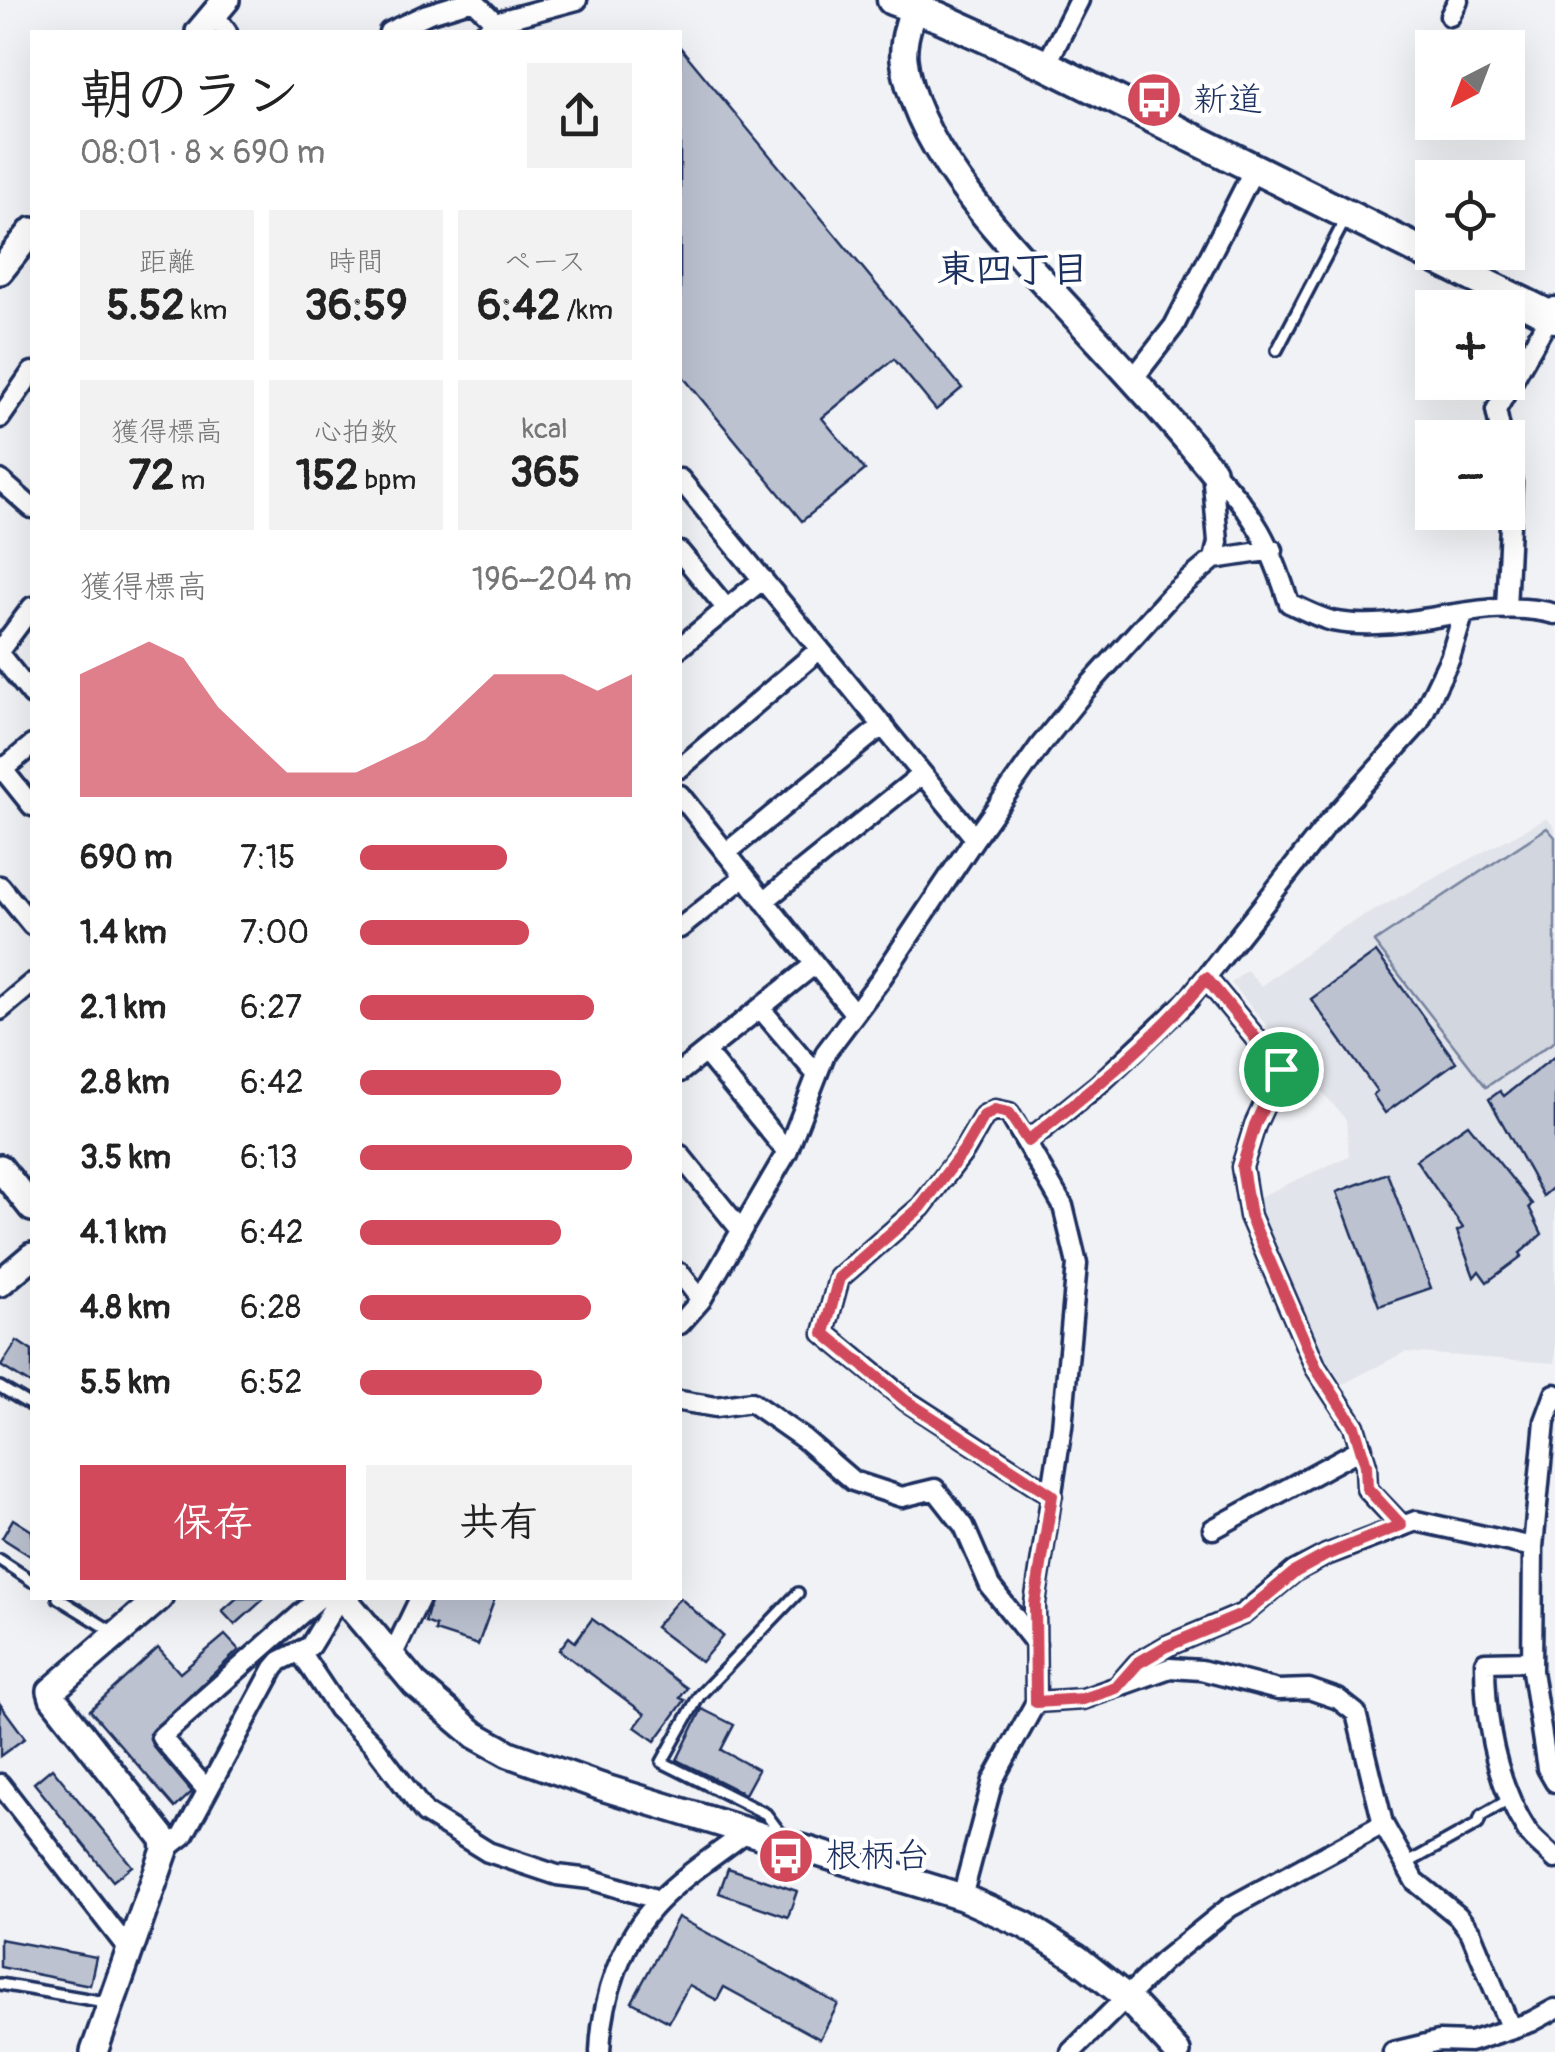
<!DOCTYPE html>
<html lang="ja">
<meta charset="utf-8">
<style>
body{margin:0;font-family:Pangolin,"Klee One",sans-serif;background:#f2f2f2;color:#222;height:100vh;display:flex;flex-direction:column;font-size:38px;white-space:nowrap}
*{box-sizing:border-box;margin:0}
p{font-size:32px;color:#767676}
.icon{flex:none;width:55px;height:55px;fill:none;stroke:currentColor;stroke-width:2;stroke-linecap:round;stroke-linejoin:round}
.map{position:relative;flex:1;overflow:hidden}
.details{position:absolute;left:30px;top:30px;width:652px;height:1570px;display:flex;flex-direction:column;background:#fff;border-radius:0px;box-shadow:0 10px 40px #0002}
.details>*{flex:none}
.needle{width:65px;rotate:222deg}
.tools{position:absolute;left:1415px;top:30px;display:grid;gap:20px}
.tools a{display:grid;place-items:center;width:110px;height:110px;border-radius:0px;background:#fff;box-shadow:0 10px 40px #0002;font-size:50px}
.pin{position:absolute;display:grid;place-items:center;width:85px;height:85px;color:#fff;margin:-42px;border:5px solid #fff;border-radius:50%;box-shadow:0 2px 10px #0007}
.round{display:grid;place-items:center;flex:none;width:105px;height:105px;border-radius:0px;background:#f2f2f2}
.head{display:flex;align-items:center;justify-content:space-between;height:170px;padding:0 50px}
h1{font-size:55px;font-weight:800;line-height:75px}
.stats{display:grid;grid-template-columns:repeat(3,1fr);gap:15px;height:170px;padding:10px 50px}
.stats div{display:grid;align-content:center;border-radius:0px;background:#f2f2f2;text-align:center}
.stats b{font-size:42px;font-weight:800}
.stats small{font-size:28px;font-weight:400}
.stats p{font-size:28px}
.chart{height:280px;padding:20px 50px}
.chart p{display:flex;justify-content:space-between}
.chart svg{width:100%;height:180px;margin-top:10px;fill:#d1495b;opacity:.7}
.action{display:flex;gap:20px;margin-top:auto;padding:20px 50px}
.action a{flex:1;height:115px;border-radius:0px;background:#d1495b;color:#fff;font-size:40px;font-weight:800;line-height:115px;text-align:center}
.action a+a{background:#f2f2f2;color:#222}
ul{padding:0 50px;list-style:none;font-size:32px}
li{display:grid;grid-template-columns:160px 120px 1fr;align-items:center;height:75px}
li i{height:25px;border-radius:12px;background:#d1495b}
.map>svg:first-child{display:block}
.built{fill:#e1e4ea}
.green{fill:#d2d6df;stroke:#76829e;stroke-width:2.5}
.building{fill:#bcc2d0;stroke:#1b2f5e;stroke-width:2.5}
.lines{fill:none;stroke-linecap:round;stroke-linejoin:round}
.lane-casing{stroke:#1b2f5e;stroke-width:16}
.street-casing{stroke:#1b2f5e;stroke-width:25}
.secondary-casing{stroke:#1b2f5e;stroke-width:32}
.primary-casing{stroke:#1b2f5e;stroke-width:35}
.lane{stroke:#fff;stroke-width:9}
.street{stroke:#fff;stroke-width:18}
.secondary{stroke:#fff;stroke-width:25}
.primary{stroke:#fff;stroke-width:28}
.route-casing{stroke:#fff;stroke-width:20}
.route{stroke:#d1495b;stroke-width:12}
.labels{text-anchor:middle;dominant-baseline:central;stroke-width:9;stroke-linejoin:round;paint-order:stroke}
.poi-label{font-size:35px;fill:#1b2f5e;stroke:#fff;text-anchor:start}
.neighbourhood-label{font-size:38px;font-weight:bold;fill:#1b2f5e;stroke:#fff}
</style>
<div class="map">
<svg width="1555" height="2052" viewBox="0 0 1555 2052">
<rect width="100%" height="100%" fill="#f1f2f5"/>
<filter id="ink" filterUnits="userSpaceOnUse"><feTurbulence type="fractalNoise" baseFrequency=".01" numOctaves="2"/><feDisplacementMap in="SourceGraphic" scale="20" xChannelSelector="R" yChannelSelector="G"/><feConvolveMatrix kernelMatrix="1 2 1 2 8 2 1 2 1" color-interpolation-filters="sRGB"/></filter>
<g filter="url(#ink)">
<path class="built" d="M1547,818l8,10v535l-150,-11 -62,32 -27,-39 -59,-147 92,-42 -3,-36 -115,-137 16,-13 14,16 73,-54z"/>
<path class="green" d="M1547,828l8,9v204l-69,46 -112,-145z"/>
<path class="building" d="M680,47l282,341 -26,22 -42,-51 -72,59 43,52 -63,51 -122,-148z
M1376,952l80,110 -71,51 -12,-18 4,-4 -66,-92z
M1555,1056v130l-12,10 -54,-97 11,-8 4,5z
M1468,1124l64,80 -3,3 13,27 -22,19 2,3 -35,26 -8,-11 -5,6 -17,-46 6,-3 -47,-68z
M1387,1173l44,115 -52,18 -42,-114z
M17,1341l15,10v34l-31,-19z
M13,1519l19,12v26l-30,-19z
M237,1598h28l-30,27 -13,-14z
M432,1598h63l-17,47 -43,-14 1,-5 -11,-4z
M680,1598l43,38 -22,26 -46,-35z
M592,1619l95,69 -7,10 5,2 -30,41 -20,-14 10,-13 -86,-64 10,-13 6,5z
M225,1635l14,15 -90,84 3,11 40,47 -17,16 -85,-98 68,-62 22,25z
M0,1704l25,34 -25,18z
M702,1709l32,16 -13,25 37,20 -13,24 -68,-34z
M52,1768l80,98 -19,15 -79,-98z
M728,1868l69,23 -9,26 -69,-24z
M678,1917l160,87 -18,35 -96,-52 -7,13 -28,-15 -20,37 -37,-20z
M0,1939l96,18 -6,28 -90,-18z"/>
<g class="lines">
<g class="lane-casing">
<path id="lane" d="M1481,308l10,-19
M1277,350l68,-130
M1438,385l2,-3
M0,1387l32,19
M0,1560l32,21
M58,1598l57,35
M781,1834l-15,-20 -104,-52 37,-66 99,-103
M1406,1864l72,-40 3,-8 31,-18
M0,1984l111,19"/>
</g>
<g class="street-casing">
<path id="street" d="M214,14l13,18
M1450,16l8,-16
M389,32l38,-18 46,-14 22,22
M485,32l10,-10 82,-22
M1046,65l33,-65
M1133,379l41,-53 81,-159
M0,418l32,-46
M1502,438l-6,-28 59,-103
M1212,470c43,43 59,76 77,133 13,6 28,14 43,18 74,15 150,-27 223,-7
M1212,470l6,72 -4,17 59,-9
M680,479l295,359
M0,480l32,28
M680,552l47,57
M1506,609l6,-126 -4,-20
M680,647l83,-68
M0,650l32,-43
M0,655l32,40
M0,766l32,40
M680,768l140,-119
M0,772l32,-27
M680,795l174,218
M726,853l157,-128
M0,886l32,39
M764,901l158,-127
M680,928l65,-52
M1206,978l75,91 -26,56 -13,42 8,49 66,152 38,58 12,39 1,24 34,36
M760,1008l57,67
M0,1010l32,-27
M705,1052l82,100
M680,1072l135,-108
M1028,1141l70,-56 90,-85 141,-178 89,-98 32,-66 13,-43
M680,1155l60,74
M680,1273l21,27
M680,1324l21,-24 86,-148 39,-100 54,-72 95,-142 65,-92 46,-57 85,-94 43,-36
M1555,1394l-10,27 -12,126 -1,124 15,97 8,14
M680,1401l36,6 35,-5 53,37 49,42 49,16 33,-8 29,37 26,60 46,58
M1213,1529l149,-81
M300,1652l38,57 35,35 52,69 63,39 69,23 33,4 69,21
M392,1656l28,-58
M1532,1661l-47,1c0,57 10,119 42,169 7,10 20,19 28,28
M1118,1686l20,-23 29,-17 76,-32 52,-43 31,-16 90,-34 117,26
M1036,1702l47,-3 87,-31 31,2 77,20 31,-1 29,10 18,14 27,111 32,57 43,35 13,17 39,94
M0,1784l129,166
M207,1790l-46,-53 158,-139
M165,1850l18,-14 91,-168 6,-7 30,-15 29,-48
M962,1897l31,-117 43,-78 -1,-99 27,-176 15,-163 -14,-58 -54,-93 -14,-3 -11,6 -20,35 -43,56 -82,71 -15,55 83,68 145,94
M600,2052c2,-54 21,-113 59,-151 25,-26 59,-47 87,-69
M1071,2052l92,-91 67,-54 153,-83
M1393,2052l46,-11 31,1 61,-20 24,-13"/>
</g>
<g class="secondary-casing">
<path id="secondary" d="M915,0c-4,20 -13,38 -11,59 10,93 111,191 171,257 47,51 94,101 137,154
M199,32l27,-32
M0,271l32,-40
M0,1168l32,40
M0,1283l32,-27
M343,1598l72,86 60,51 34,19 93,33 360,110 63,28 52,33 48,38 52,56
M94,2052l71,-202 -1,-11 -111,-141 -2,-7 108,-93"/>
</g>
<g class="primary-casing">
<path id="primary" d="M892,0l47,17 107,48 509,253"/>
</g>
<use href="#lane" class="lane"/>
<use href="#street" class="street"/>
<use href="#secondary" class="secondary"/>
<use href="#primary" class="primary"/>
</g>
</g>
<g class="lines" filter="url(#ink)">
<g class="route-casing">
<path id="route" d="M1206,978l75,91 -26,56 -13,42 8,49 66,152 38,58 12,39 1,23 34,37 -75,30 -31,17 -51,42 -77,32 -29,17 -22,25 -33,11 -47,3 -1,-98 17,-109 -146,-94 -82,-68 15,-55 82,-71 43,-57 20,-34 11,-6 14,3 19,28c62,-50 128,-101 178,-163z"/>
</g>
<use href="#route" class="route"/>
</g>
<defs>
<g id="bus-disc" transform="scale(2.875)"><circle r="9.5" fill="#d1495b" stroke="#fff"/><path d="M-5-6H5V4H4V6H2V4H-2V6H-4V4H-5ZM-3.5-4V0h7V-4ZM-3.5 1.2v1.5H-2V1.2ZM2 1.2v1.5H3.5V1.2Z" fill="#fff"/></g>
</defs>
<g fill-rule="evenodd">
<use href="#bus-disc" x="1154" y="100"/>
<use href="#bus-disc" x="786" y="1856"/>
</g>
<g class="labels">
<g class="poi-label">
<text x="1193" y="100">新道</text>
<text x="825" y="1856">根柄台</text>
</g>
<g class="neighbourhood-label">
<text x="1013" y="270">東四丁目</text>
</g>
</g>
</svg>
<div class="tools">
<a><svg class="needle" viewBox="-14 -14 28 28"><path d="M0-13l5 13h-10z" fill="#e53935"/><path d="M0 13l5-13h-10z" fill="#767676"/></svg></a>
<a><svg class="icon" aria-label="locate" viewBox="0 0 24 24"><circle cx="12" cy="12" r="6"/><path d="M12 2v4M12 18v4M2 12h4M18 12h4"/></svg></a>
<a>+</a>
<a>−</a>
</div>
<div class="pin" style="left:1281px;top:1069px;background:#1e9e55"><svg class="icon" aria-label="arrive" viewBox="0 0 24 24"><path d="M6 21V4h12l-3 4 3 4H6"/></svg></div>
<section class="details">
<div class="head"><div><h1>朝のラン</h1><p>08:01 · 8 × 690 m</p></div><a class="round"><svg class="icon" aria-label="share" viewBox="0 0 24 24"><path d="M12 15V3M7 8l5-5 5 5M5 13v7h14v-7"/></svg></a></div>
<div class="stats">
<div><p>距離</p><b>5.52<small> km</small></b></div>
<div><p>時間</p><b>36:59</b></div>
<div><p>ペース</p><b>6:42<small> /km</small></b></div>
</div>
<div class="stats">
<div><p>獲得標高</p><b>72<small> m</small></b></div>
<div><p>心拍数</p><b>152<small> bpm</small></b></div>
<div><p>kcal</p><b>365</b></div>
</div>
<div class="chart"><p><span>獲得標高</span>196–204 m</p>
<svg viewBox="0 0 160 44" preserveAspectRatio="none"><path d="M0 44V14L10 10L20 6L30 10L40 22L50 30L60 38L70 38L80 38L90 34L100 30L110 22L120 14L130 14L140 14L150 18L160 14V44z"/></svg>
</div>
<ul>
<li><b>690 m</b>7:15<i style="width:54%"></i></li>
<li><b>1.4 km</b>7:00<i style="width:62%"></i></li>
<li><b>2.1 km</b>6:27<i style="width:86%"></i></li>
<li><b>2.8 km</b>6:42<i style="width:74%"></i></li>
<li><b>3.5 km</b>6:13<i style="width:100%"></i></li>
<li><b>4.1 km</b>6:42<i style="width:74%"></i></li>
<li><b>4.8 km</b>6:28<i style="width:85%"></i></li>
<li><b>5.5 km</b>6:52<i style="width:67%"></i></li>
</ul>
<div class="action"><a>保存</a><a>共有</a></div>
</section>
</div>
